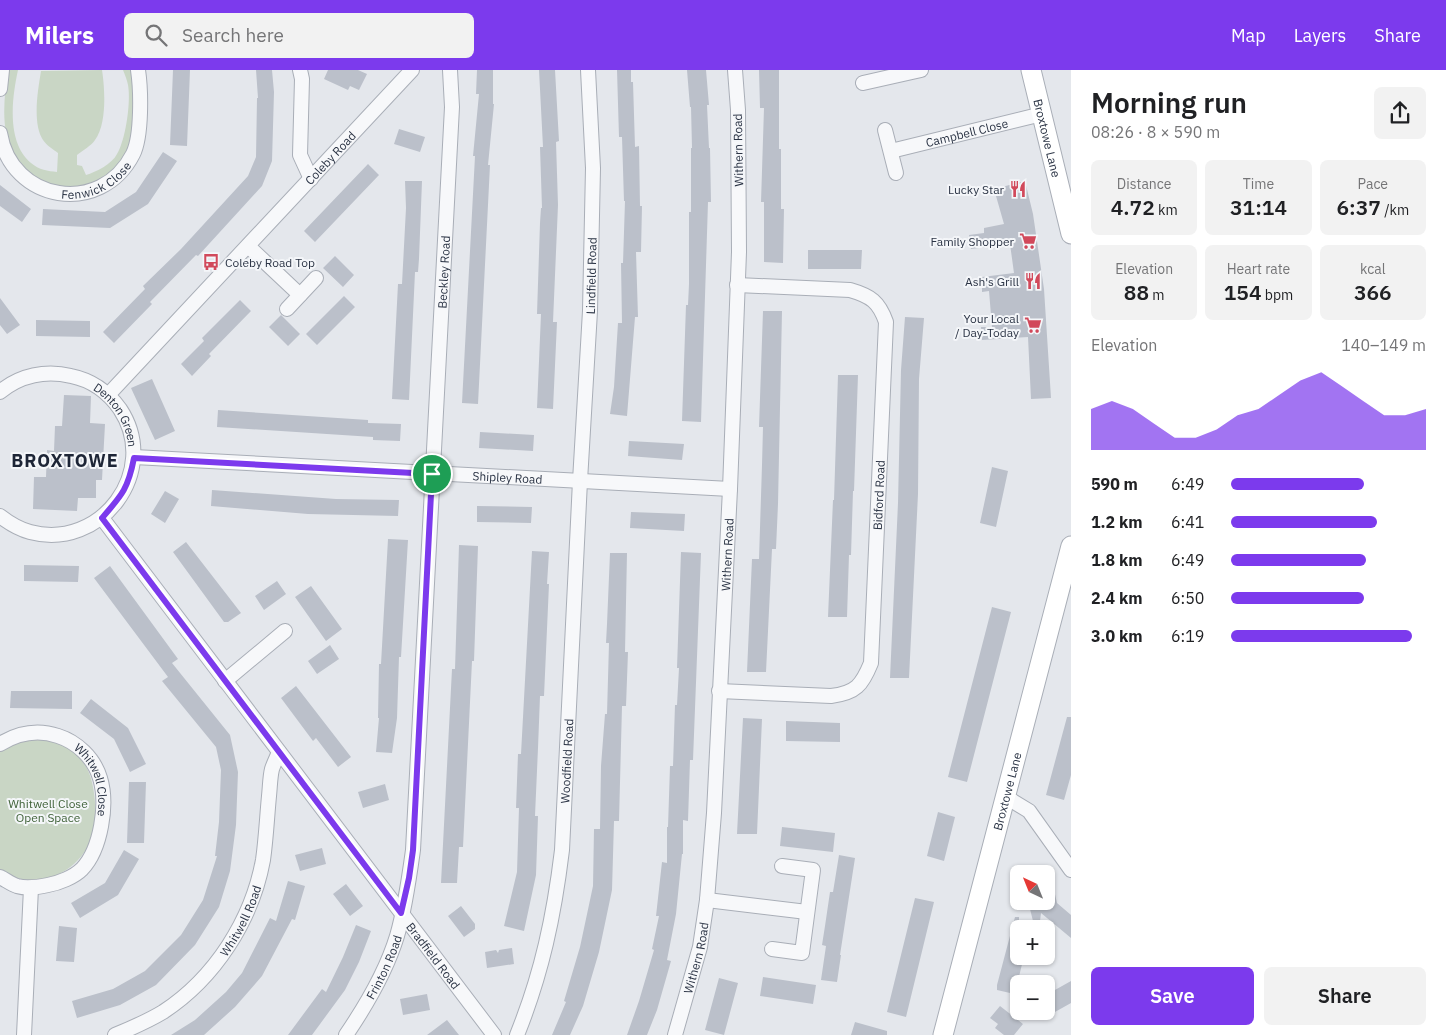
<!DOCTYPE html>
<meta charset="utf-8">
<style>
body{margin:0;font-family:"IBM Plex Sans",sans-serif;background:#f2f2f2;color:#202124;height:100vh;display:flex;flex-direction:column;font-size:19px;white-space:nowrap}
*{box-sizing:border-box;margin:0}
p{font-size:16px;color:#757577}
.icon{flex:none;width:28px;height:28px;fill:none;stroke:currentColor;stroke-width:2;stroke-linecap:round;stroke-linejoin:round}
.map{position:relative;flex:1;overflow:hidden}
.drawer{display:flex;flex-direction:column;background:#fff;width:375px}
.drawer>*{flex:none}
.needle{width:32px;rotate:317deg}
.fabs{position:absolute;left:1010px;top:795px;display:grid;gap:10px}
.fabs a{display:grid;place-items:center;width:45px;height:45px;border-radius:8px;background:#fff;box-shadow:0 1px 4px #0004;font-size:25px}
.pin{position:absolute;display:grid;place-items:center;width:42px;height:42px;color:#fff;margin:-21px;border:2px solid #fff;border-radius:50%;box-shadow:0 1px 5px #0007}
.round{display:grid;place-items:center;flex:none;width:52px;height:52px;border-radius:8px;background:#f2f2f2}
.overview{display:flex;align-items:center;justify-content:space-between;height:85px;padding:0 20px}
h1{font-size:28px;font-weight:600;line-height:38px}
.stats{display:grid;grid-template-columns:repeat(3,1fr);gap:8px;height:85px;padding:5px 20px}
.stats div{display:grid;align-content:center;border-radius:8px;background:#f2f2f2;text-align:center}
.stats b{font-size:21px;font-weight:600}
.stats small{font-size:14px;font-weight:400}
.stats p{font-size:14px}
.chart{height:140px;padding:10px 20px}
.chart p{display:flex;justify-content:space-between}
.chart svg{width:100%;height:90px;margin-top:5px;fill:#7c3aed;opacity:.7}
.button{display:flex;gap:10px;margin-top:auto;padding:10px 20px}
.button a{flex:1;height:58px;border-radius:8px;background:#7c3aed;color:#fff;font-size:20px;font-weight:600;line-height:58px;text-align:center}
.button a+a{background:#f2f2f2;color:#202124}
ul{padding:0 20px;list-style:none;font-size:16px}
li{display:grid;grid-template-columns:80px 60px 1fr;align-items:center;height:38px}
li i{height:12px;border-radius:6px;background:#7c3aed}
header{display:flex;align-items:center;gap:30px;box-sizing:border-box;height:70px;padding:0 25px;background:#7c3aed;color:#fff}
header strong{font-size:24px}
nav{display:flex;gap:28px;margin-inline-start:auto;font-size:18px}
.search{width:350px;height:45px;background:#f2f2f2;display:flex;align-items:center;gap:12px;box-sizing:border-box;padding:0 18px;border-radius:8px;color:#757577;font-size:19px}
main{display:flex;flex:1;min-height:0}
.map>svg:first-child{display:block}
.green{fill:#c9d6c5}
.building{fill:#bbc0ca}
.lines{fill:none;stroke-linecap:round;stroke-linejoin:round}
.minor-casing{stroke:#a9aeb7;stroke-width:16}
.secondary-casing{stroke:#a9aeb7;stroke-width:21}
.minor{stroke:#f7f8fa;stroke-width:14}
.secondary{stroke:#fff;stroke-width:19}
.route-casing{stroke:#fff;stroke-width:10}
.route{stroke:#7c3aed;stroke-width:6}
.labels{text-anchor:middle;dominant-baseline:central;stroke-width:4;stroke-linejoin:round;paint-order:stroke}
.street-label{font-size:12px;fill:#2b3445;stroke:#f4f6f9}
.poi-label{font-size:12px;fill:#2b3445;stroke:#f4f6f9;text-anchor:end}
.park-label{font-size:12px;fill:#3f6138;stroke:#f4f6f9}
.district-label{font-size:18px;font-weight:bold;letter-spacing:1px;fill:#1d2536;stroke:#f4f6f9}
</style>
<header>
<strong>Milers</strong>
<div class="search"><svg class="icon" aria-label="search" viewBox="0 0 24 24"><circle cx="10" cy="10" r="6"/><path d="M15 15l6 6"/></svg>Search here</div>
<nav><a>Map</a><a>Layers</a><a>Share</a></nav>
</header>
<main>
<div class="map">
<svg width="1071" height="965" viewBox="0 0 1071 965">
<rect width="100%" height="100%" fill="#e4e7ec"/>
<path class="green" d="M8,0h10c-6,28 -12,72 13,93 8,7 17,8 26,9l1,-19c-5,-4 -11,-7 -15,-13 -11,-17 -5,-50 -2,-69l61,-1c3,19 5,54 -7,70 -4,6 -12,10 -18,15v10l5,1 4,9c10,-3 26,-11 31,-21 9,-15 14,-53 11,-69 -1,-5 -3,-10 -5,-15h10c1,23 4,58 -5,79 -18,38 -62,50 -96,26 -7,-6 -13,-11 -18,-19 -14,-26 -10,-58 -6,-86z
M45,668c35,12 47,27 50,64 1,9 2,21 -1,30 -12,41 -58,62 -94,38v-119c15,-8 28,-12 45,-13z"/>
<path class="building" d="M173,0h17l-3,76 -17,-1z
M256,0h16l2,22 -2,69 -10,25 -64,70 -2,-1 -46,47 2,2 -38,39 -11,-11 42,-43 -2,-3 38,-37 67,-73 8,-19 1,-59h1z
M328,0h30l9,4 -8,16 -9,-4 -2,4 -24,-11z
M477,0h16v34h1l-6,61h2l-12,239 -16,-1 13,-247h-2l6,-62h-3z
M539,0h16l4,71 -3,1 2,63 -5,117h4l-4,87 -16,-1 4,-94h-4l3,-91 1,-15h1l-2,-61h3z
M617,0h14v12h2l2,65 4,-1 1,60h2l-1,46h-5l2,65h-3l-8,99 -17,-2 4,-27 4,-64h4l-1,-60h2l2,-62h-1l-2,-64h-3z
M687,0h19l3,35h-2l2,43h1l1,54h-3l-7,220 -19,-1 4,-116h2l1,-21v-72h2v-64h1l-1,-41h-1z
M759,0h20v79h2v60h3l-1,54 -19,-1v-60h-3l3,-94h-4z
M399,59l26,8 -5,15 -26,-8z
M163,82l14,9 -29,43 -38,24 -68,-3 1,-16 62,3 31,-20z
M368,94l11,11 -64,67 -11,-11z
M405,111h17l-3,78 -1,13h-3l-6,128 -17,-1 6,-115h4l4,-76z
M1025,111l8,33 11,75 7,109 -20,1 -3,-62 -46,3 -1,-13h11l-3,-36 -7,1v-15l32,-4 -4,-29 -39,5 -2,-14 15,-2v-5l20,-4 -10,-35z
M0,115l31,24 -9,13 -22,-16z
M808,180h54l-1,19h-53z
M335,186l19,19 -11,12 -20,-19z
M344,226l11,11 -38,38 -11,-11z
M0,228l20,27 -13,9 -7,-9z
M240,230l11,11 -42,43 2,2 -19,20 -11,-12 23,-23 -2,-3z
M763,241h19l-4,193 -2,45h-4l-6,123h-19l5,-113h7l3,-94 1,-38h-4z
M281,245l19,19 -12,12 -19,-19z
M905,247l19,1 -5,61 -1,115 -9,184h-19l8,-175 3,-133z
M36,250l54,1v16l-54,-1z
M838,305h20l-4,116h-1l-2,64h-2l-2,62h-19l5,-117h1z
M152,309l23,52 -20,9 -24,-52z
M64,325l27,1 -1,27 15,1 -3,56h-6v18h-18l-1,13 -44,-2 1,-32h12l1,-27 7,1 1,-25h7z
M218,340l150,10v3l33,1 -1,17 -27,-1v-3l-156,-10z
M480,362l54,3 -1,16 -54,-3z
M629,371l55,3 -2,16 -54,-4z
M992,397l16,4 -12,56 -16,-4z
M212,420l124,9 63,1 -1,16 -90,-2 -97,-8z
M165,421l14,8 -14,24 -14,-9z
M477,436l55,1 -1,16 -54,-1z
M631,442l54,2 -1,17 -54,-3z
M388,469l20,1 -7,117h-2l-2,61 -5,35 -16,-1 3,-34h-1l1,-54h2z
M186,472l55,71 -13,9h-4l-51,-70z
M459,475l19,1 -4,115h-2l-9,186h-4l-2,36h-16l11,-214h3z
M532,481l17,1 -2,32h2l-5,112h-4l-2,52 -3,68h3l-2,59 -12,56 -20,-5 13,-54 2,-64h-3l2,-54h3z
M681,482l20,1 -8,207h-3l-2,61 -5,-1v34h-1l-6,60 -9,46 4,1 -14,49 -10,25h-20l12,-34 15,-51 -2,-1 7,-33h-3l6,-54 5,1v-36h1l2,-61h3l2,-61h2l2,-37h-2z
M610,483h17l-2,99h3l-2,54h-4l-3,115h-5l-2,69 -13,62 -16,54 -13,29h-18l14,-33 -2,-1 16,-54 13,-61 1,-57h6l1,-63 4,-52h2l2,-71h-3l1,-19z
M24,495l55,1 -1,16 -54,-1z
M110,496l68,93 -6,4 58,72 8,37 -2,53 -6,46 -11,36 -24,38 -39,40 -36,20 -43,13 -5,-17 41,-12 32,-18 36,-36 22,-35 14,-44h-2l4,-34 2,-52 -5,-23 -54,-66 6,-4 -74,-99z
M277,511l9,13 -22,16 -9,-14z
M311,516l31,43 -16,12 -31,-44z
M992,537l19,5 -44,170 -19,-5z
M330,575l9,14 -22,15 -9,-13z
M296,616l55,71 -13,10 -22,-29 -3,3 -32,-43z
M11,621h61v18l-62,-1z
M91,629l37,29 18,36 -16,8 -16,-33 -34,-26z
M1067,647h4v58l-7,25 -18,-5z
M743,648l19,1 -5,115h-20z
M786,651l54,2v19l-54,-1z
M129,712h17l-2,61h-17z
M385,714l4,16 -26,8 -5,-16z
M938,742l17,5 -11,44 -17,-5z
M782,757l53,6 -2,19 -53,-6z
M322,778l4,16 -26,7 -5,-16z
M124,780l15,9 -21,36 -38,23 -9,-15 34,-20z
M839,785l16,3 -15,97h1l-4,27 -16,-2 5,-34 -4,-1 3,-19 5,-34h3z
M1046,807h5l6,26 14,12v23l-30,-25 -2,16h-4l-7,-28h18z
M288,811l17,5 -10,34 -3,-1 -30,57 -27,31 -31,28h-33l24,-15 31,-28 16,-19 28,-55 6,3z
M346,814l17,22 -13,10 -17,-22z
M915,828l19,4 -28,115 -19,-5z
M461,836l14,18v5l-11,8 -16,-21z
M1015,847h4v39h5l-9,37h-5l-13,-3v-5z
M356,855l15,6 -12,31 -14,28 -33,45h-24l34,-46 4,3 17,-35z
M59,856l18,2 -3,34 -18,-1z
M512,878l2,16 -27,4 -2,-16 11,-2 2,3 1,-3z
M763,907l53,8 -3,19 -53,-8z
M719,908l19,5 -14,52 -19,-5z
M1071,911v22l-25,14v-22z
M427,924l3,16 -27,5 -3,-16z
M1000,936l23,18 -9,11h-10l-9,-7 3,-4 -8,-6z
M447,950l12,15h-32z
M855,952l32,9v4h-36z"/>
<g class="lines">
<g class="minor-casing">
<g id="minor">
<path d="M300,0l2,9 -2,76 11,24"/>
<path d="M863,13l58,-13"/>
<path d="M0,19l2,-19"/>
<path d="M885,60l11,43"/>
<path id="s1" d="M0,63c11,69 101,84 133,21 9,-18 8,-64 5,-84"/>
<path id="s2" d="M891,81l151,-37"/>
<path d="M248,176l52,49"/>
<path d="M287,239l29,-31"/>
<path id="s3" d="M0,322c20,-17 46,-22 71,-16 20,4 37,16 49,33 41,62 -19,142 -90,123 -11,-3 -21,-9 -30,-16"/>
<path id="s4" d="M108,325l304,-325"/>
<path id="s5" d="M134,387l596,32"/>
<path id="s6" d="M102,448l392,517"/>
<path d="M225,611l60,-50"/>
<path id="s7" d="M719,621l112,5c25,-3 31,-11 40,-33l15,-341c-7,-20 -15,-26 -36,-32l-113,-5"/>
<path id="s8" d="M0,674c18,-11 37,-15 58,-8 19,6 36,22 42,42 8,26 1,71 -18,91 -8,8 -23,14 -34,16 -10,2 -21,4 -31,1 -6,-2 -11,-6 -17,-9"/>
<path d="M1006,727l23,14 42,59"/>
<path d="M707,830l100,12"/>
<path d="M772,879l30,4 11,-83 -31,-4"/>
<path d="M24,965l7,-147"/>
<path id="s9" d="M115,965c17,-7 33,-14 48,-23 52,-34 89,-92 100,-152 3,-21 4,-43 6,-64 1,-9 1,-19 3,-27 2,-6 5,-12 7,-17"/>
<path id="s10" d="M346,965c19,-28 41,-66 51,-99 8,-27 12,-57 16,-86l39,-743 -2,-37"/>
<path id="s11" d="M517,965c25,-62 37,-119 45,-185l18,-369 10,-170 3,-143 -5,-98"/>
<path id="s12" d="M675,965l25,-88 7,-47 7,-87 16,-324 9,-237 -1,-142 -3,-40"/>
</g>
</g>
<g class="secondary-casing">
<g id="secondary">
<path id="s13" d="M1031,0l40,164"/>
<path id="s14" d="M943,965l128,-489"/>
</g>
</g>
<use href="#minor" class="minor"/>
<use href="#secondary" class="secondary"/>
</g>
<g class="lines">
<g class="route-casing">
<path id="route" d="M134,388l298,16 -19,376 -4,28 -8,35 -299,-395c20,-23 26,-29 32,-60z"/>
</g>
<use href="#route" class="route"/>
</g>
<defs>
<g id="restaurant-bare" transform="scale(1.35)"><path d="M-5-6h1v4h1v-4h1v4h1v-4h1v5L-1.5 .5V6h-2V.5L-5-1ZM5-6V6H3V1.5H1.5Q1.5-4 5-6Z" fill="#d1495b" stroke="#f4f6f9" stroke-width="2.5" paint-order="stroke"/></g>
<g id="supermarket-bare" transform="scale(1.35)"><path d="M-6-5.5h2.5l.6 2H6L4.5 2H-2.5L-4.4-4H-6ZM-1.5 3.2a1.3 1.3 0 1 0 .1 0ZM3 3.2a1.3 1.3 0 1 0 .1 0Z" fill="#d1495b" stroke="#f4f6f9" stroke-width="2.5" paint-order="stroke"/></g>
<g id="bus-bare" transform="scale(1.35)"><path d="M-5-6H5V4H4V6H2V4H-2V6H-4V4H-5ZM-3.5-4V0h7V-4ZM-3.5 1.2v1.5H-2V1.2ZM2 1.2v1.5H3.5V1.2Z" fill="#d1495b" stroke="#f4f6f9" stroke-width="2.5" paint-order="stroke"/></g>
</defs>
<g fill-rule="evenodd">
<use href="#restaurant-bare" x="1018" y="119"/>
<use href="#supermarket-bare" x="1028" y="171"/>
<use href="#bus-bare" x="211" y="192"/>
<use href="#restaurant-bare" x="1033" y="211"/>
<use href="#supermarket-bare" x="1033" y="255"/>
</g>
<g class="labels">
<g class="street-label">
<text stroke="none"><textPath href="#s2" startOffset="78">Campbell Close</textPath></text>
<text stroke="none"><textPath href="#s13" startOffset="70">Broxtowe Lane</textPath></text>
<text transform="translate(738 80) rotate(-91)">Withern Road</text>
<text stroke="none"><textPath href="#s4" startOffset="325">Coleby Road</textPath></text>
<text stroke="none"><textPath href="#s1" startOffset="131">Fenwick Close</textPath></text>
<text stroke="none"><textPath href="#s10" startOffset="778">Beckley Road</textPath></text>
<text stroke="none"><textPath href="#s11" startOffset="766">Lindfield Road</textPath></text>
<text stroke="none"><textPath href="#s3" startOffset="139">Denton Green</textPath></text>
<text stroke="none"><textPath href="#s5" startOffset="374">Shipley Road</textPath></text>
<text stroke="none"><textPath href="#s7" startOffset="336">Bidford Road</textPath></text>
<text stroke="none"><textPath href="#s12" startOffset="485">Withern Road</textPath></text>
<text stroke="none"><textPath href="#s11" startOffset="280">Woodfield Road</textPath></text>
<text stroke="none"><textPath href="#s8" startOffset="121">Whitwell Close</textPath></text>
<text stroke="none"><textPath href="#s14" startOffset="252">Broxtowe Lane</textPath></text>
<text stroke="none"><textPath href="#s9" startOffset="175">Whitwell Road</textPath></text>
<text stroke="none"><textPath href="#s6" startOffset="549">Bradfield Road</textPath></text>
<text stroke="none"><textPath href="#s12" startOffset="80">Withern Road</textPath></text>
<text stroke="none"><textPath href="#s10" startOffset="78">Frinton Road</textPath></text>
</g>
<g class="poi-label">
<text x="1004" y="119">Lucky Star</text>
<text x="1014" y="171">Family Shopper</text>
<text x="225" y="192" text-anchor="start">Coleby Road Top</text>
<text x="1019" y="211">Ash's Grill</text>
<text x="1019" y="248">Your Local<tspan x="1019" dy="14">/ Day-Today</tspan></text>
</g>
<g class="park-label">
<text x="48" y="733">Whitwell Close<tspan x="48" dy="14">Open Space</tspan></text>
</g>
<g class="district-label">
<text x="65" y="390">BROXTOWE</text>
</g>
</g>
</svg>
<div class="fabs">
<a><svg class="needle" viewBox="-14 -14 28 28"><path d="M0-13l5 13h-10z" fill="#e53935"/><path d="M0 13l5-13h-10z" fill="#757577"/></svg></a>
<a>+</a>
<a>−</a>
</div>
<div class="pin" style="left:432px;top:404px;background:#1e9e55"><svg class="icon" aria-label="arrive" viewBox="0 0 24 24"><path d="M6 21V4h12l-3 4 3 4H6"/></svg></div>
</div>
<section class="drawer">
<div class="overview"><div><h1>Morning run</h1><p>08:26 · 8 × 590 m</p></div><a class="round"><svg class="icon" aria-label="share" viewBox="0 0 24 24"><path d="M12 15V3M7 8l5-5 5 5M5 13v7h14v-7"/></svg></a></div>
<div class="stats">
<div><p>Distance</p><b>4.72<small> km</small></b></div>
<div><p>Time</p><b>31:14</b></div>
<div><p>Pace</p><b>6:37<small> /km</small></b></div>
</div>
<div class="stats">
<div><p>Elevation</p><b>88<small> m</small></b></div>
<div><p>Heart rate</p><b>154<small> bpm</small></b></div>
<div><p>kcal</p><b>366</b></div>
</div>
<div class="chart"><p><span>Elevation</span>140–149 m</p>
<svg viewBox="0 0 160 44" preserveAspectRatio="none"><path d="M0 44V24L10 20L20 24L30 31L40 38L50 38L60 34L70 27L80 24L90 17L100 10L110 6L120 13L130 20L140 27L150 27L160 24V44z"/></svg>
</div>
<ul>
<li><b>590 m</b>6:49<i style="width:68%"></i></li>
<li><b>1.2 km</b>6:41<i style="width:75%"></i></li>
<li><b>1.8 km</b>6:49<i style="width:69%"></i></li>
<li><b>2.4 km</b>6:50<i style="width:68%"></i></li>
<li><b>3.0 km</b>6:19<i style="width:93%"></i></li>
</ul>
<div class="button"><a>Save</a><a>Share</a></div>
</section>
</main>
